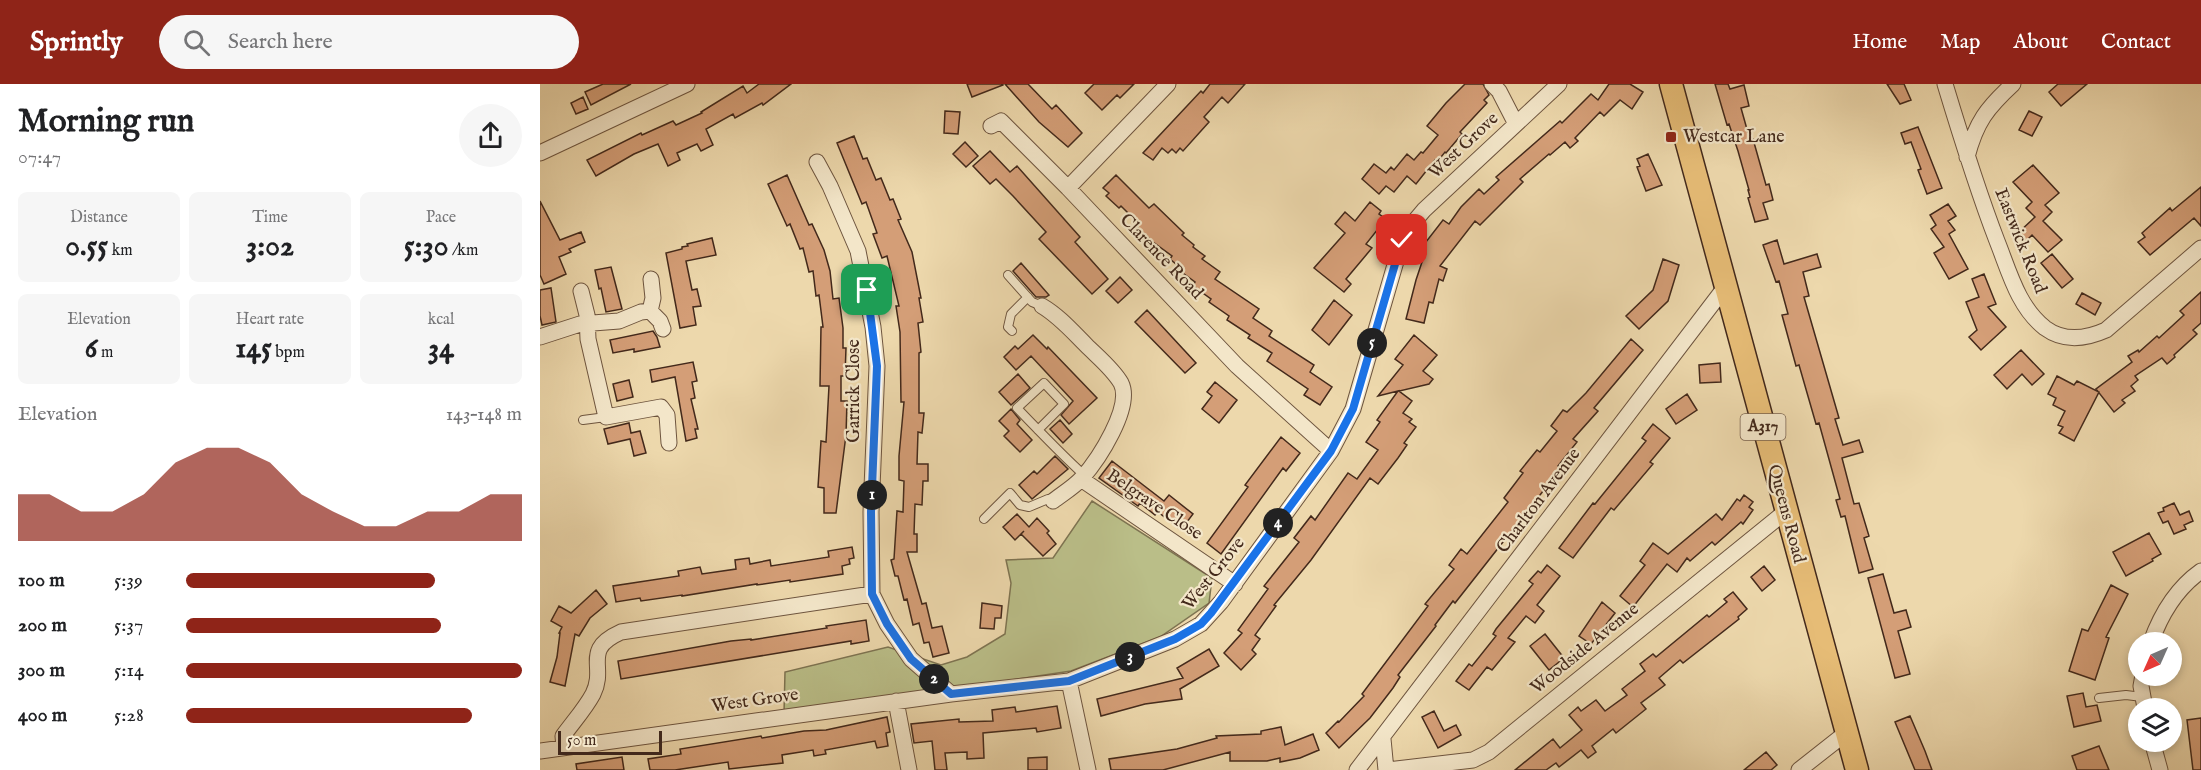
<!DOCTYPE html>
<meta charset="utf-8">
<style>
body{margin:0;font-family:"IM FELL English",serif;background:#f6f6f6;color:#202124;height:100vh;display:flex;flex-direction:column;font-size:22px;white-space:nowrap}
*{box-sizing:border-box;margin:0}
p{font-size:20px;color:#757577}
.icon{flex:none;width:33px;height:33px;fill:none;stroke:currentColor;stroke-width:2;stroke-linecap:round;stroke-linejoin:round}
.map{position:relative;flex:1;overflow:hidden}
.sheet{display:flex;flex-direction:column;background:#fff;width:540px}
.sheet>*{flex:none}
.needle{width:39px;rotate:225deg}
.controls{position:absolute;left:1588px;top:548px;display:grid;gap:12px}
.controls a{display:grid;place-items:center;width:54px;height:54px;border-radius:50%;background:#fff;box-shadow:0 3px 9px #0003;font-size:30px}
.scale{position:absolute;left:18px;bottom:15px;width:104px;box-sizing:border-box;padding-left:6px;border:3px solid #43291b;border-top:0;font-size:16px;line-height:21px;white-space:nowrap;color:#43291b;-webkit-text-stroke:4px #f3e6c9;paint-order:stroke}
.pin{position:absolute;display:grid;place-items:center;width:51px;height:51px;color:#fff;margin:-26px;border-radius:12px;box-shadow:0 3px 9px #0006}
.km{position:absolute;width:30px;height:30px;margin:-15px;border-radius:50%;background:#222;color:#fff;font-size:16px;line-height:30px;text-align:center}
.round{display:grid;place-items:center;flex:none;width:63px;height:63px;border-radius:32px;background:#f6f6f6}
.overview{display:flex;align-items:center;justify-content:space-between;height:102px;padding:0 18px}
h1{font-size:33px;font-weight:700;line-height:45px}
.stats{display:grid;grid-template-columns:repeat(3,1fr);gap:9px;height:102px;padding:6px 18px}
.stats div{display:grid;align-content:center;border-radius:9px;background:#f6f6f6;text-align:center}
.stats b{font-size:30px;font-weight:700}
.stats small{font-size:16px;font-weight:400}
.stats p{font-size:16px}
.chart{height:168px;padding:12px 18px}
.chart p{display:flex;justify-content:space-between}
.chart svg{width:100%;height:108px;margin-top:6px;fill:#8f2418;opacity:.7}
ul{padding:0 18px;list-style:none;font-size:20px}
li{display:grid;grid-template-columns:96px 72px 1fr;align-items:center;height:45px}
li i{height:15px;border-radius:8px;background:#8f2418}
header{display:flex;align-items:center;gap:36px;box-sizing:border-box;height:84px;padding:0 30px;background:#8f2418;color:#fff}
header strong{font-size:28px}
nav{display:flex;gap:33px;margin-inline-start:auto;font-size:21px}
.search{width:420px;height:54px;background:#f6f6f6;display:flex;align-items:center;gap:15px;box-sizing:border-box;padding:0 21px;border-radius:33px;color:#757577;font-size:22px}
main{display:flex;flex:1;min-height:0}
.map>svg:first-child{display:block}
.green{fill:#babe88;stroke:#7e7452;stroke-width:1.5}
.building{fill:#d49e77;stroke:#43291b;stroke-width:1.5}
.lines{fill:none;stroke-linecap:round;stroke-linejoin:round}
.service-casing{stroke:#6e553f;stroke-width:10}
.minor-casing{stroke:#6e553f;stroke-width:17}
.primary-casing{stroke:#43291b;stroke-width:25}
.service{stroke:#f3e6c9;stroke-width:8}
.minor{stroke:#f3e6c9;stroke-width:15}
.primary{stroke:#e6bc76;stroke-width:22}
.route-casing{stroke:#fff;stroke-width:12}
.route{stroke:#1a73e8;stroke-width:8}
.poi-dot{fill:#8f2418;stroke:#f3e6c9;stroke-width:2}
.labels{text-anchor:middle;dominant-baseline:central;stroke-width:4.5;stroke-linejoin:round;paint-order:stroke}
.shield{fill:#f3e6c9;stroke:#78624f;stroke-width:1.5}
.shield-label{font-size:16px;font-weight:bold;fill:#43291b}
.poi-label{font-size:18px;fill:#43291b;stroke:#f3e6c9;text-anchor:start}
.street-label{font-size:18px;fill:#43291b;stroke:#f3e6c9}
</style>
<header>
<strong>Sprintly</strong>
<div class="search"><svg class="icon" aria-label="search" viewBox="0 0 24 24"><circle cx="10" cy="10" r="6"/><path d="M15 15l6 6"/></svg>Search here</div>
<nav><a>Home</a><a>Map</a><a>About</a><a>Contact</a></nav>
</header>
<main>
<section class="sheet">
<div class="overview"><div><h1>Morning run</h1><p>07:47</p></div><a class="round"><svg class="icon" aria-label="share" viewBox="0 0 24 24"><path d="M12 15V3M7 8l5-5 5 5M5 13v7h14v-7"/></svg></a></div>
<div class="stats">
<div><p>Distance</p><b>0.55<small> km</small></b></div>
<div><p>Time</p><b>3:02</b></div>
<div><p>Pace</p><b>5:30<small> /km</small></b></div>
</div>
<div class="stats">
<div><p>Elevation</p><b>6<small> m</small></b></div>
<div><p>Heart rate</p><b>145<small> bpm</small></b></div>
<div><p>kcal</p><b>34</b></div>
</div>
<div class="chart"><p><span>Elevation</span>143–148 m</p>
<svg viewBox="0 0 160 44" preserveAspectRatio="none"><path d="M0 44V25L10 25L20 32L30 32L40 25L50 12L60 6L70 6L80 12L90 25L100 32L110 38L120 38L130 32L140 32L150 25L160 25V44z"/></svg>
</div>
<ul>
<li><b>100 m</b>5:39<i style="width:74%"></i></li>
<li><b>200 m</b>5:37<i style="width:76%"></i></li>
<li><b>300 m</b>5:14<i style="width:100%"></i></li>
<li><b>400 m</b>5:28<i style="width:85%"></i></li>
</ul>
</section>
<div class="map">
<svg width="1661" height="686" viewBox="0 0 1661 686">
<rect width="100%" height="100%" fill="#edd8ac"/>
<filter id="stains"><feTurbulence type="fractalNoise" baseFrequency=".00333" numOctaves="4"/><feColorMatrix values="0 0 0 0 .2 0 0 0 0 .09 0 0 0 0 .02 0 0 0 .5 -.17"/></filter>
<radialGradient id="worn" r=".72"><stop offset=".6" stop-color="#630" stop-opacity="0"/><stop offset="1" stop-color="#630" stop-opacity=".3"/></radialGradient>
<path class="green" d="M552,417l120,77 -3,25 -49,34 -89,34 -287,43 1,-42 103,-25 53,18 26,-8 38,-23 6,-51 -5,-23 47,-2z"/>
<path class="building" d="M63,0h28l-40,21 -6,-13z
M219,0h32l-28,21 -1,-2 -27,15 -2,-4 -27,15 7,16 -12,6 -4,-7 -20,9 3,7 -12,6 -10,-22 -24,10 -38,22 -9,-16 54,-27 1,2 31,-14 3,4 26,-12 -1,-1 42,-26 4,7z
M427,0h36v1l-31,12z
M465,0h23l24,25 4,-4 26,28 -14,14 -29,-25z
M554,0h40l-14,14 -3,-3 -15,15 -17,-17z
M670,0h35l-17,19 -6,-6 -18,20 5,5 -26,29 -3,-3 -4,5 -4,-4 -4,4 -6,-5 -9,12 -10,-7 58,-62 2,2z
M925,0h18l6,11 -5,5 3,3 -27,29 2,2 -16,19 -1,-1 -8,10 -2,-2 -19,24 -9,-8 -13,16 -8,-6 -7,8 -17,-15 12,-15 12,9 5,-6 3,3 13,-16 7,6 7,-8 2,1 15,-18 -11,-9 19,-23z
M1069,0h21l13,8 -11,17 -12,-9 -16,16 -4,-4 -25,26 3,3 -8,7 -5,-6 -15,13 -1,-1 -29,25 3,3 -43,43 -5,-4 -35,45 7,3 -4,12 -4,-2 -6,24 -4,-1 -5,21 -18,-4 10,-39 10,-30 -4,-3 21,-27 6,4 12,-17 18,-18 5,5 15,-14 -3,-3 64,-56 2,2 29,-29 7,6z
M1175,0h13l2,5 14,-4 5,21 -8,2 9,32 3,-1 13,46 3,-1 4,16 -10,3 5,16 -13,3 -7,-24 2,-1 -2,-7h1l-11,-39 -9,-27 -2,1z
M1347,0h17l7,16 -11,4z
M1518,0h29l-26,22 -12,-14z
M43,13l5,12 -12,5 -5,-11z
M405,27l15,1 -2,22 -14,-1z
M1489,27l13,6 -10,19 -13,-6z
M1378,43l24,61 -15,6 -9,-24 3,-1 -10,-27 -6,2 -4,-11z
M314,52l9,23 4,-1 9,22 5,-2 9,22 3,-1 8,20 -3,1 14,32 9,46h-2l4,24 -5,1 3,29 -2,1v60h5l-2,20 -4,-1 -1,32h11v17h-5l-1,24 -7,-1 -1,30h3v18h-10l15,52 4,-1 6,25 10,-2 7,27 -16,4 -4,-15 -5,1 -5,-20 -6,2 -6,-26 -3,1 -6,-24h-3l-4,-16 3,-1 3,-48 6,1 1,-31 -5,-1v-24l5,-54h-3l-1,-70 -4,-26h3l-12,-50 -5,2 -9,-24 4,-1 -11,-31 -4,2 -25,-61z
M425,58l13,14 -12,11 -13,-13z
M450,67l20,21 7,-6 63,71 -5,5 33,37 -16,15 -53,-55 7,-7 -33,-36 -17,-17 -6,5 -17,-18z
M1108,70l14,31 -16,6 -9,-24 3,-1 -3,-7z
M1493,81l26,28 -14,12 7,7 -9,9 19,19 -14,12 -16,-17 -7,7 -7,-9 17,-16 -9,-9 6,-6 -19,-20z
M247,91l22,50 3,-1 12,26 6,21 3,28 6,-1 4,30v20h3l-1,28h-4v25h6l-1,34 -10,78h-12v-25l-6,-1 3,-46 5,1 3,-56h-9l1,-59h2l-4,-32 -3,1 -3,-25 -4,1 -6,-24 -3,1 -10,-25 -3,2 -19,-42z
M576,91l33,33 5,-4 30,29 -2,2 12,10 -1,2 12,9 -3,3 18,13 -5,7 44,30 -6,9 19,13 -3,5 45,29 -4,7 22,15 -12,18 -16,-10 4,-6 -41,-28 5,-8 -24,-15 2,-3 -23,-15 2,-4 -20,-14 2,-3 -18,-13 2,-4 -15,-11 2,-2 -12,-10 2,-3 -19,-14 -17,-16 3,-2 -18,-18 -2,2 -13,-12 3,-3 -6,-5z
M1661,103v39l-7,-8 -44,37 -12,-13 7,-5 -3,-4 28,-25 2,3z
M0,117l20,39 21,-8 4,10 -16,7 2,3 -12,5 7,17 -22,10 -4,-9z
M830,118l11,9 -2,3 7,5 -20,25 6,4 -26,31 5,5 -7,8 -30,-24 31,-35 -10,-9 10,-12 10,9z
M1408,120l8,12 -8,5 7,9 -6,4 19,35 -19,10 -15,-26 10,-6 -13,-18 5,-4 -6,-10z
M172,154l4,17 -30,6 6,29 5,-1 4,17 -8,1 3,18 -16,3 -14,-75 16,-4v-2l6,-1 -1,-2z
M1237,156l7,24 33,-10 4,13 -18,5 6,24 -5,1 35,121 -4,1 8,26 16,-5 4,12 -21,6 12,46 5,-1 10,33 -5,2 9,31 -14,4 -14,-57 -4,1 -5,-17 4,-1 -21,-76 -3,1 -17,-59 -3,1 -14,-51 6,-1 -9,-33 -3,1 -13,-37z
M1512,170l21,25 -11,9 -21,-25z
M1123,175l16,6 -11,36 -29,28 -13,-13 27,-26z
M481,179l28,32 -3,2h-10l-23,-26z
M71,183l11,42 -16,3 -5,-24 -2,1 -4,-19z
M1444,190l12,30 -8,3 18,20 -25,23 -12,-13 8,-7 -11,-28 13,-5 -7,-18z
M580,193l12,13 -14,13 -12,-12z
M11,204l5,34 -14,3 -2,-9v-26z
M1661,208v31l-8,7 4,4 -23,21 1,2 -8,7 -5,-6 -27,18 3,4 -7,6 4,5 -13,9 3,3 -11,9 -18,-23 36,-27 -4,-6 10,-6 1,2 18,-16 2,2 25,-23 -4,-4z
M1542,209l19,10 -6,12 -19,-11z
M794,216l18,15 -23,30 -17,-15z
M607,226l49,53 -11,10 -50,-51z
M113,247l4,6 3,10 -26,5v-3l-21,4 -3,-13z
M493,251l14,14 1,-2 49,51 -28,26 -8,-9 12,-14 -42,-45 -15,14 -12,-13 11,-11 3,3z
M874,251l23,20 -14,16 10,8 -4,5 -30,7 13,10 -9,12 9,6 -3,3 7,5 -12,16 3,2 -9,13 -20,26 -8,-6 -59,82 -37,45 2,1 -21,29 5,4 -8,11 4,4 -15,16 -17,-17 18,-20 -4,-3 30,-41 -4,-3 35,-44 -5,-4 17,-22 4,4 33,-47 9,6 21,-29 -12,-8 14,-20 -3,-2 21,-29 -20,5 25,-31 -8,-6z
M1091,255l12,11 -49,58 4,3 -25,28 4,3 -19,24 2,2 -9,13 -96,122 -2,-2 -18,24 1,1 -38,49 2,2 -7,11 -23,30 -31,30 -13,-15 12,-12 1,1 25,-26 -2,-2 66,-88 -3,-2 29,-35 -5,-4 12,-16 6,5 41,-52 -4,-4 19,-25 -3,-2 17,-21 3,2 17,-21 -6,-5 12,-16 4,2 19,-19z
M1481,266l23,24 -12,11 -10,-11 -15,15 -13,-14z
M153,278l4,19 -5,1 3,16 -4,1 7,30h-3l2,9 -11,3 -11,-64 -23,5 -2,-12z
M1180,279l1,19 -21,1 -1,-18z
M478,290l12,14 -19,17 -12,-13z
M1517,292l17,9 3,-4 22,11 -25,49 -15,-8 4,-6 -5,-2 7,-14 -12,-6 3,-7 -8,-4z
M89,296l4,17 -16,4 -4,-17z
M675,298l22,18 -18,23 -17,-14 10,-13 -5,-4z
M1147,310l10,16 -21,14 -10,-15z
M471,325l9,11 -3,4 15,16 -12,12 -16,-16 5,-5 -10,-10z
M520,336l12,14 -9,9 -13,-14z
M89,339l2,10 9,-2 6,22 -12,3 -4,-17 -22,5 -4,-15z
M1113,340l17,14 -20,24 3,2 -39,46 -3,-2 -38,50 -14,-10 34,-45 2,1 51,-63 -4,-3z
M741,353l19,16 -14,18 -3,-3 -62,86 -14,-11 41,-56 -3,-2z
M515,372l13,13 -36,30 -13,-14 15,-14 3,3z
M572,377l52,40 5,-6 24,19 -12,16 -23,-18 -3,3 -15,-12 -2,3 -39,-28z
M1204,411l9,7 -4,5 4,3 -10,14 -2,-2 -26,23 -3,-3 -22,19 -3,-3 -10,14 -10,-8 -34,43 -13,-11 25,-31 -5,-4 13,-18 15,11 48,-40 6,6 15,-21 3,2z
M1634,419l6,12 9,-4 4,10 -9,4 2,4 -12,5 -6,-13 -5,2 -5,-10 6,-2 -1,-3z
M477,430l12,13 8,-9 12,13 -2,2 9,11 -13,12 -22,-22 3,-3 -9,9 -12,-13z
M1609,449l12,21 -9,5 1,2 -27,15 -13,-24z
M312,463l2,11 -5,1 1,5 -8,2 1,8 -53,8v-2l-33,5v-1l-75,12v-1l-41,6 -1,-3 -24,4 -3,-16 66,-10 -1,-5 22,-4 2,7 34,-5 -1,-9 14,-2 1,6 20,-4 1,6 58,-9 -1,-6z
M1007,481l13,11 -23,29 7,6 -9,12 -9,-7 -18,22 7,4 -23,28 -5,-3 -18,23 -13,-9 13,-17 3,2 24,-30 -3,-2 3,-5 37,-45 -4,-3 9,-10 3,2z
M1224,482l11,14 -13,11 -11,-14z
M1343,490l11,39 12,-3 5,17 -13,4 12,43 -15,4 -27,-100z
M1571,501l17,9 -22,43 3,1 -14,42 -26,-9 13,-42 6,2z
M56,506l11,14 -17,14 -11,18 -4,-2 -10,52 -15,-4 7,-25 3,-24h-1l3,-6 -11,-6 8,-15 12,7z
M1193,508l14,17 -9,8 1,2 -56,44 -3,-3 -21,18 6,7 -24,18 5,6 -30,24 -3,-4 -21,17 4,6 -8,6 -7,-8 -22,17 -3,-4 -10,7h-31l38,-31 7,9 22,-18 -13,-15 9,-8 3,4 15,-11 9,11 22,-16 -5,-6 23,-18 -5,-7 13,-10 3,3 51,-42 2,2 18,-15 -3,-3z
M1062,518l13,11 -24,31 -12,-8z
M442,519l20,3 -1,12h-6l-1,11 -14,-1z
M326,536l3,21 -18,3v-3l-230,38 -3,-18 113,-20 20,-2v1l76,-12 -1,-2z
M1005,550l19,24 -15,12 -19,-24z
M669,565l10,17 -39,23 2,10 -37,5 -44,12 -4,-17 86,-21 -6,-10z
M1543,609l3,14 11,-2 4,16 -27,6 -7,-31z
M517,622l4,22 -24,4 -1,-4 -53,5 1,25 -17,1v-7l-22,1 2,17h-12l-3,-29 -18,2 -3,-19 48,-5v3l34,-1 -1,-11 23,-3 1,5z
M894,627l10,20 12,-6 5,10 -23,13 -16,-31z
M1370,632l15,35 7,19h-17l-20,-48z
M347,633l3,15 -4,1 2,13 -11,2 -2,-7 -50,9 1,4 -12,2 -1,-6 -31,5 1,8 -54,6 -1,-7 -53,8h-25l-2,-11 33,-5 -1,-5 81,-13 1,2 42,-7 22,-1z
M1661,634v52h-8l-6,-50z
M741,643l4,18 28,-11 6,16 -19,8 -20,4v-4l-13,3h-37v-9l-67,18h-52l-2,-11 68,-10 40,-11 -1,-2 45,-2v-3z
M1559,662l10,24h-32l-5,-14z
M1226,668l11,13 -6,5h-27z
M82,673l2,13h-47l-1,-6z
M507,673v13h-19v-12z"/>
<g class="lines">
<g class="service-casing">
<path id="service" d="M468,191l24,27 10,4
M472,247l-4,-4 3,-13 17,-17
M43,336l23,-3
M498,346l26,-26 -20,-21 -27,25c22,23 44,46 67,67
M444,435l26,-26 10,12 9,2 19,-8 5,2
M1559,614l27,-3 16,2"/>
</g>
<g class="minor-casing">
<path id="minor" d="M628,0l-100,104 169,178 94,85
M952,0l7,7 17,33
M1405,0c16,53 32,105 52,157 12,30 21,66 48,87 19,14 41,11 61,2l95,-82
M451,42l10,-5 67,67
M0,69l147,-69
M1427,73c9,-35 20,-49 46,-73
M277,78l13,24 28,65 15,76 4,39 -6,146 1,82 15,30 24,35 40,35
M41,207l6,24 1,24 18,78 55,-10 6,8 2,28
M502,222c17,10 30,25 44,39 12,12 27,24 35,38 12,24 -23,77 -39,95 -8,9 -20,16 -29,23
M110,227l3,-13 -2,-19
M0,253l40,-13 39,-3 22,-9 9,-1 10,10 3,8
M541,395l154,105
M1611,558c10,-28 26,-54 50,-71
M1603,591l-2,11 4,22
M529,597l19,89
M356,617l13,69
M843,655l3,31
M1612,657l8,29
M24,663l-1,-11c10,-14 22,-27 30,-42 14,-28 -12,-44 28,-62l251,-38
M0,667l411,-57 118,-13 106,-42 26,-15 20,-22 110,-151 22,-42 46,-158 9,-22 16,-19 135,-126
M817,686l369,-484
M848,686l85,-10 16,-8 296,-240
M1259,686l47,-37"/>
</g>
<g class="primary-casing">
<path id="primary" d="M1131,0l186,686"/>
</g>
<use href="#service" class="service"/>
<use href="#minor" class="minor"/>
<use href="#primary" class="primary"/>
</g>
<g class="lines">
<g class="route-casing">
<path id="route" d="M327,206l10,76 -6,146 1,82 15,30 24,35 40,35 118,-13 106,-42 26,-15 10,-11 120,-162 22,-42 49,-169"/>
</g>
<use href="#route" class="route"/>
</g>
<rect class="poi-dot" x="1125" y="47" width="12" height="12" rx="3"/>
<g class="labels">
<rect class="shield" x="1200.5" y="330" width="45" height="26" rx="4.5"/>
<g class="shield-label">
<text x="1223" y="343">A317</text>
</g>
<g class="poi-label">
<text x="1143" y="53">Westcar Lane</text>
</g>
<g class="street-label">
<text transform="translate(924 62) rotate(-43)">West Grove</text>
<text transform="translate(1480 157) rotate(68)">Eastwick Road</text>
<text transform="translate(621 173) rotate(46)">Clarence Road</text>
<text transform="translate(314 307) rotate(-90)">Garrick Close</text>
<text transform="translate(999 417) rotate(-53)">Charlton Avenue</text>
<text transform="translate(614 421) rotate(34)">Belgrave Close</text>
<text transform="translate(1246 430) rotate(75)">Queens Road</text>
<text transform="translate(674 490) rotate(-51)">West Grove</text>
<text transform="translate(1045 565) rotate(-39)">Woodside Avenue</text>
<text transform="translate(215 617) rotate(-8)">West Grove</text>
</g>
</g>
<rect width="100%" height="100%" filter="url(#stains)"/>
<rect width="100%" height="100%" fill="url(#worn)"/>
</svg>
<div class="controls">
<a><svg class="needle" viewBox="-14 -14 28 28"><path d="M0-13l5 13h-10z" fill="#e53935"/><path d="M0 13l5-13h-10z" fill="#757577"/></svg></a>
<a><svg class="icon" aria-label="layers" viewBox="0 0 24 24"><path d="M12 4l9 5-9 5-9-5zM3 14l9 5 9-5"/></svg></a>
</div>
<div class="scale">50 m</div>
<div class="pin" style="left:327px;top:206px;background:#1e9e55"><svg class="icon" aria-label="arrive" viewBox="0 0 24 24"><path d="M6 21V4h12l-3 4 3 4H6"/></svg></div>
<div class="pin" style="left:862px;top:156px;background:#d93025"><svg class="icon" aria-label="check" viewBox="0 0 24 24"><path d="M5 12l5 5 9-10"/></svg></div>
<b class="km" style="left:332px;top:411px">1</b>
<b class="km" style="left:394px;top:595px">2</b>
<b class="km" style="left:590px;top:573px">3</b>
<b class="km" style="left:738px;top:439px">4</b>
<b class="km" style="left:832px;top:259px">5</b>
</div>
</main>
